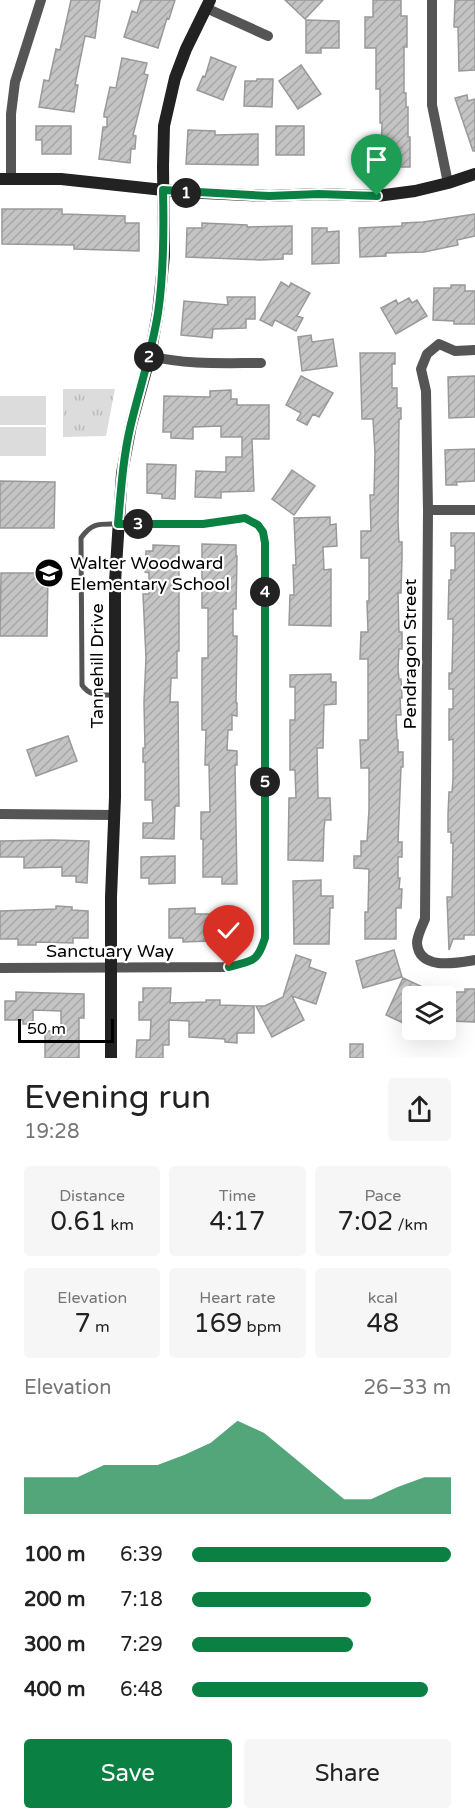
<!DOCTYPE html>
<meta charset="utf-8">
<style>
body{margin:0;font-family:"Varela Round",sans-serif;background:#f6f6f6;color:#222;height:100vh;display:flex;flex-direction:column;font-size:22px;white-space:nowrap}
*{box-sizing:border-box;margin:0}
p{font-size:20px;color:#767676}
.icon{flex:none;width:33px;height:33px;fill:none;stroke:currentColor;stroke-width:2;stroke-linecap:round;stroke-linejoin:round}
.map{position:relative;height:1058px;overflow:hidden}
.drawer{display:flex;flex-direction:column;background:#fff;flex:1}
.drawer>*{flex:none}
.fabs{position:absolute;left:402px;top:986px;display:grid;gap:12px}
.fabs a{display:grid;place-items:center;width:54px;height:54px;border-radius:6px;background:#fff;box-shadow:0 6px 24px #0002;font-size:30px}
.scale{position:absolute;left:18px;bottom:15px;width:96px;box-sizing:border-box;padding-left:6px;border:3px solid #000;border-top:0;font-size:16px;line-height:21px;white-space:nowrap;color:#000;-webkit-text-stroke:4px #fff;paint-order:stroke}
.pin{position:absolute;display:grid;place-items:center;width:51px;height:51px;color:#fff;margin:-62px -26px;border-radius:50% 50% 50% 0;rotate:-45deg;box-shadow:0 0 6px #0007}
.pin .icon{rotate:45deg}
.km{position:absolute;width:30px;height:30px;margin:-15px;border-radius:50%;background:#222;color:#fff;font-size:16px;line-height:30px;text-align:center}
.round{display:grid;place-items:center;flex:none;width:63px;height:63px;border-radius:6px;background:#f6f6f6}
.headline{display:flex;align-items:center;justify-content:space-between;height:102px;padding:0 24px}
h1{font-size:33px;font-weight:600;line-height:45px}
.stats{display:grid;grid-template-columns:repeat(3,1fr);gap:9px;height:102px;padding:6px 24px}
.stats div{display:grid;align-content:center;border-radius:6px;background:#f6f6f6;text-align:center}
.stats b{font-size:26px;font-weight:600}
.stats small{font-size:16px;font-weight:400}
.stats p{font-size:16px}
.chart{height:168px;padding:12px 24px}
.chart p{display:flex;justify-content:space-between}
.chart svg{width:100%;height:108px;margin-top:6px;fill:#0b8043;opacity:.7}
.button{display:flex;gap:12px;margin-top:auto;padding:12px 24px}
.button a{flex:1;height:69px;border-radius:6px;background:#0b8043;color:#fff;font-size:24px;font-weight:600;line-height:69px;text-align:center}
.button a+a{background:#f6f6f6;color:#222}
ul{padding:0 24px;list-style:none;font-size:20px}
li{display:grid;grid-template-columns:96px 72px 1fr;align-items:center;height:45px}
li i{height:15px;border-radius:8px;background:#0b8043}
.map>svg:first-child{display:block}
.park{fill:url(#park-tufts)}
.pitch{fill:#dcdcdc}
.building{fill:url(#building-hatch);stroke:#999;stroke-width:1.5}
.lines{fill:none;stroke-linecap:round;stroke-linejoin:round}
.lane{stroke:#555;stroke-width:5}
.street{stroke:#555;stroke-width:10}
.secondary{stroke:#222;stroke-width:12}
.route-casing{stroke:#fff;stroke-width:12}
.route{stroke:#0b8043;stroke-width:8}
.labels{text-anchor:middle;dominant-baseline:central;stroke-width:4.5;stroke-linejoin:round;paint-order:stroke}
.poi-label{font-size:18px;fill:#000;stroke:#fff;text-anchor:start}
.street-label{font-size:18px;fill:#000;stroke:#fff}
</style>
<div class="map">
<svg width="475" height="1058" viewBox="0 0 475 1058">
<defs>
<pattern id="park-tufts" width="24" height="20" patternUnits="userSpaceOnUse" patternTransform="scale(1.5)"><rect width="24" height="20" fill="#dcdcdc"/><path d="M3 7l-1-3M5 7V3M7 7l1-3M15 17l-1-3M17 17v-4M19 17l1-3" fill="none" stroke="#bbb"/></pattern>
<pattern id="building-hatch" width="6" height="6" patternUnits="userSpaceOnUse" patternTransform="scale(1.5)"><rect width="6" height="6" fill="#c4c4c4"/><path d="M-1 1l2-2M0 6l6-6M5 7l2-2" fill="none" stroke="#a7a7a7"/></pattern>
</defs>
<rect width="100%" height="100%" fill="#fff"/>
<path class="park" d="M63,389h52l-9,47 -43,1z"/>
<path class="pitch" d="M0,396h46v29h-46z
M0,427h46v29h-46z"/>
<path class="building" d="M71,0h29l-5,38 -10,-2 -10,49h3l-4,27 -35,-5 5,-27 5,1 7,-32 4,1z
M141,0h34l-6,19 -2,-1 -9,30 -34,-11 8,-26 5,2z
M285,0h38l-18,19z
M373,0h28v16h6v31h-3v46h2v14h2v30h2v30h-29l1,-44h-2v-34h-4v-41h-11v-31h8z
M455,0h20v70l-16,1 -1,-44h-4z
M306,20l33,1v27h-18v5h-15z
M211,57l25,10 -13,33 -26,-10 6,-14 2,1z
M122,58l25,5 -3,11 4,1 -15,60 3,1 -1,13h-4l-1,14 -31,-4 4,-32h4v-10h-3v-3l6,-27 6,1z
M301,65l20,29 -23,15 -19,-28z
M257,79h16l-1,28 -28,-1 1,-25h12z
M467,95l1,6 7,-2v52h-2l-18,-53z
M36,126h35v28h-29v-14h-6z
M276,126h28v29h-28z
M188,130l27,1v4l43,-1v31l-72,-1z
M2,209h60v5l63,2v7h14v28l-65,-2v-4l-72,-1z
M475,214v22l-18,4 1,5 -34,7 -38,1v3l-26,1 -1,-29 43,-2v-3l21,-1z
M202,223l45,2v2l45,-1v28h-9v5l-23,1 -74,-3 1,-29h15z
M312,228h15v4l12,-1v32l-27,1z
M281,282l8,5 2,-4 19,10 -13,23 6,2 -7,13 -21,-11 -3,6 -12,-6z
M451,285h14v6h10v33h-21v-3l-21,-1 1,-32h17z
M227,297h28v22h-9v9l-33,1 -1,9 -31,-3 3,-34 44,4z
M409,298l3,5 5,-3 10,16 -31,18 -15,-26 15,-8 2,4z
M311,335l1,7 21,-3 4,27 -35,5 -4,-34z
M360,353h35v11h-3v24h5v20h4v11h-2l-1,102 1,21h3v16l-1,35h-3l1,39h3v17h-3l-1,19 1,11h2l1,19h-2l1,17h-5l1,25h1v12h5v15h-2l-3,75h4v15h-4v21h2l-1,11h3l-1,19h-5v31h-31v-27h3l1,-43 -15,-1v-12h7v-15h6l2,-31v-42h-8l-1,-28h8v-81h-8l1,-27h7l-1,-31h2v-43h-8v-27h10l-1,-36h4l1,-42 -2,-34h-11z
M301,376l32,17 -14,24 -6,-3 -6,11 -10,-5 4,-7 -15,-8z
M475,376v41l-26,1 -1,-41z
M231,390v9h6v6h32v34h-17l2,52 -33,1v6l-26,-1 1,-26 30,1v-15h16v-20h-21v-11l-28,1v12l-22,-1v-6h-8l1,-36 46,1v-6z
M475,449v32l-19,1 1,3h-11l-1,-35z
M147,464l29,1 -1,34 -13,-1v-4l-15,-1z
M292,470l23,16 -21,29 -22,-16z
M0,481l55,1 -1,46h-54z
M330,517v8l6,-1 1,22 -14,1 1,23 7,-1v57l-42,-1 1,-30h4l-1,-30h3l-2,-47z
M451,533h24v402h-11v4h-11l-4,11 -2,-53h5l1,-54h-2v-11h-3v-18l1,-22h3l1,-12v-41l-4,1v-31h4v-20h-4v-16h3l1,-42v-12h-5l1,-39h2v-10h4v-24h-4z
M202,544l34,1v11h1l-1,53h-3v27h4l-1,67h1v13l-5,-1v15h-4l-1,20 10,1v14h-2l2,119h-15v-7h-19v-38h-2v-27h9l-1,-47h-4l1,-35h-4v-72h6v-50h-6z
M153,545l26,1v105h-2v27h-6l-1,24h8l1,104h-4l-1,33 -31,-1v-15h10l-1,-23h-7v-38h-2v-14h2l-1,-46 2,-44 -3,-64h6v-21l-4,-1 1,-21h7z
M1,573h47l-1,63h-47z
M331,674v8h5v22l-12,1 -1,43h-6l1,50h12l1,22h-6l-1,8 -1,33 -35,-1 1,-62h7l-1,-28h-5v-50h5v-33h-5v-12z
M68,736l9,25 -41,15 -9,-26z
M52,840l37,1 -2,42 -11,-1v-6h-14v-9l-38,1v-11h-24v-16z
M175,856v27l-26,1v-6h-8v-21z
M321,880v16h12v12h-3l-1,36h-35l-1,-63z
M56,906l16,1v3l16,1v27h-15v5l-37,-1v3h-18v-6h-18v-28l56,-2z
M195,908v6h14v5h20l-1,25 -17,-1v-2l-28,1v-4h-14v-29z
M394,950l8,27 -39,11 -7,-27z
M296,955l15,5 -2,7 17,6 -10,31 -24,-8 12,24 -32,17 -16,-31h9l18,-9z
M403,978l39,18h-30v31l-26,-12z
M143,988h28l-1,15 36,-1v-2h14v5l34,1v27h-17v10l-12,-1v-3l-36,-2v-16l-20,-1v25h-6v13h-27l1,-18h13l1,-20h-12v-18h4z
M465,989h10v33l-24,-1v-29h14z
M16,992l68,2v24h-5v40h-34v-27h16v-20l-28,-1v14h-10v-4h-18v-19h11z
M350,1044h13v14h-13z"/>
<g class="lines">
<path class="lane" d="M114,695c-13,0 -24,2 -32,-10l-1,-147c11,-16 19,-14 37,-14"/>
<path class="street" d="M432,0v105l16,78
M206,8l62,28
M11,178v-64l4,-32 26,-82
M475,350l-20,1 -16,-7 -12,10 -6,15 5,22 2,119 -3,409c-3,7 -8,17 -8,24 2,28 40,20 58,17
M150,356c37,9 73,7 111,7
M428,510h47
M0,814l114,1
M0,968l229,-1c24,-7 28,-4 36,-29v-395l-2,-11 -5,-7 -13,-7 -42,6h-85"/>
<path class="secondary" d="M0,179h61l121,13 87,4 50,-2 58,2 38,-5 33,-8 27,-9
M111,1058v-161l4,-100v-215l7,-109 9,-48 19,-69 8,-44 6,-56 -1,-90 1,-40 11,-48 11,-29 24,-49"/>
</g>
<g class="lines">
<g class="route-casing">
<path id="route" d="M229,967c24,-7 28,-4 36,-29v-395l-2,-11 -5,-7 -13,-7 -42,6h-85c3,-34 5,-67 13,-100 9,-37 21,-73 27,-111 6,-40 6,-81 5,-123l106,6 50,-2 58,2"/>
</g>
<use href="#route" class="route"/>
</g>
<defs>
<g id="school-disc" transform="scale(1.5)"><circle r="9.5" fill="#000" stroke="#fff"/><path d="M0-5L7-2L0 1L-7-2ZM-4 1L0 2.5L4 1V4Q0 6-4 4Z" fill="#fff"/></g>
</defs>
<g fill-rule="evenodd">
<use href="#school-disc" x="49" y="573"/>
</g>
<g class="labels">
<g class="poi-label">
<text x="70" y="563">Walter Woodward<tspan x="70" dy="21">Elementary School</tspan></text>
</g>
<g class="street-label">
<text transform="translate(410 654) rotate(-90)">Pendragon Street</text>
<text transform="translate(97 666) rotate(-90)">Tannehill Drive</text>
<text x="110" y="951">Sanctuary Way</text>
</g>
</g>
</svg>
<div class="fabs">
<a><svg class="icon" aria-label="layers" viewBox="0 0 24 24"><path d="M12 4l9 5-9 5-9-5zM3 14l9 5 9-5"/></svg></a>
</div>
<div class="scale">50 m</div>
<div class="pin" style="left:377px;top:196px;background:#1e9e55"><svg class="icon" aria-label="arrive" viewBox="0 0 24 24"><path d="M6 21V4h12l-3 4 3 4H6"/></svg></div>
<div class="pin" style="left:229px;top:967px;background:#d93025"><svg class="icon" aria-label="check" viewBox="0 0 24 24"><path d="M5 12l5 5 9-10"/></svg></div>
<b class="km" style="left:186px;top:193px">1</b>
<b class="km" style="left:149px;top:357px">2</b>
<b class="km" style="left:138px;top:524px">3</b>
<b class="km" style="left:265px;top:592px">4</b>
<b class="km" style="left:265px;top:782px">5</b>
</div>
<section class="drawer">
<div class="headline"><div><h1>Evening run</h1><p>19:28</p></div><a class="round"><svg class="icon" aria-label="share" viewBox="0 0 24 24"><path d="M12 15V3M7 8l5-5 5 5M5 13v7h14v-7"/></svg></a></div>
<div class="stats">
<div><p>Distance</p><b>0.61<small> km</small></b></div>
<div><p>Time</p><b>4:17</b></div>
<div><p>Pace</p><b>7:02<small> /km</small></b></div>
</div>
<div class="stats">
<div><p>Elevation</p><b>7<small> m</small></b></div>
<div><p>Heart rate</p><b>169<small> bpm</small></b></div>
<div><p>kcal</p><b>48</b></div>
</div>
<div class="chart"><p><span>Elevation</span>26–33 m</p>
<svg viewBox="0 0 160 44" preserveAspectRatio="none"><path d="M0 44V29L10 29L20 29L30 24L40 24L50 24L60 20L70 15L80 6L90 11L100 20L110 29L120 38L130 38L140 33L150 29L160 29V44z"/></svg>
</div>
<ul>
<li><b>100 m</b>6:39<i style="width:100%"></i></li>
<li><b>200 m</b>7:18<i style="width:69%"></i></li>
<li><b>300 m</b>7:29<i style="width:62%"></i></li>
<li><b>400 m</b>6:48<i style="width:91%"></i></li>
</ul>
<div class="button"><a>Save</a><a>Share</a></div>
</section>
